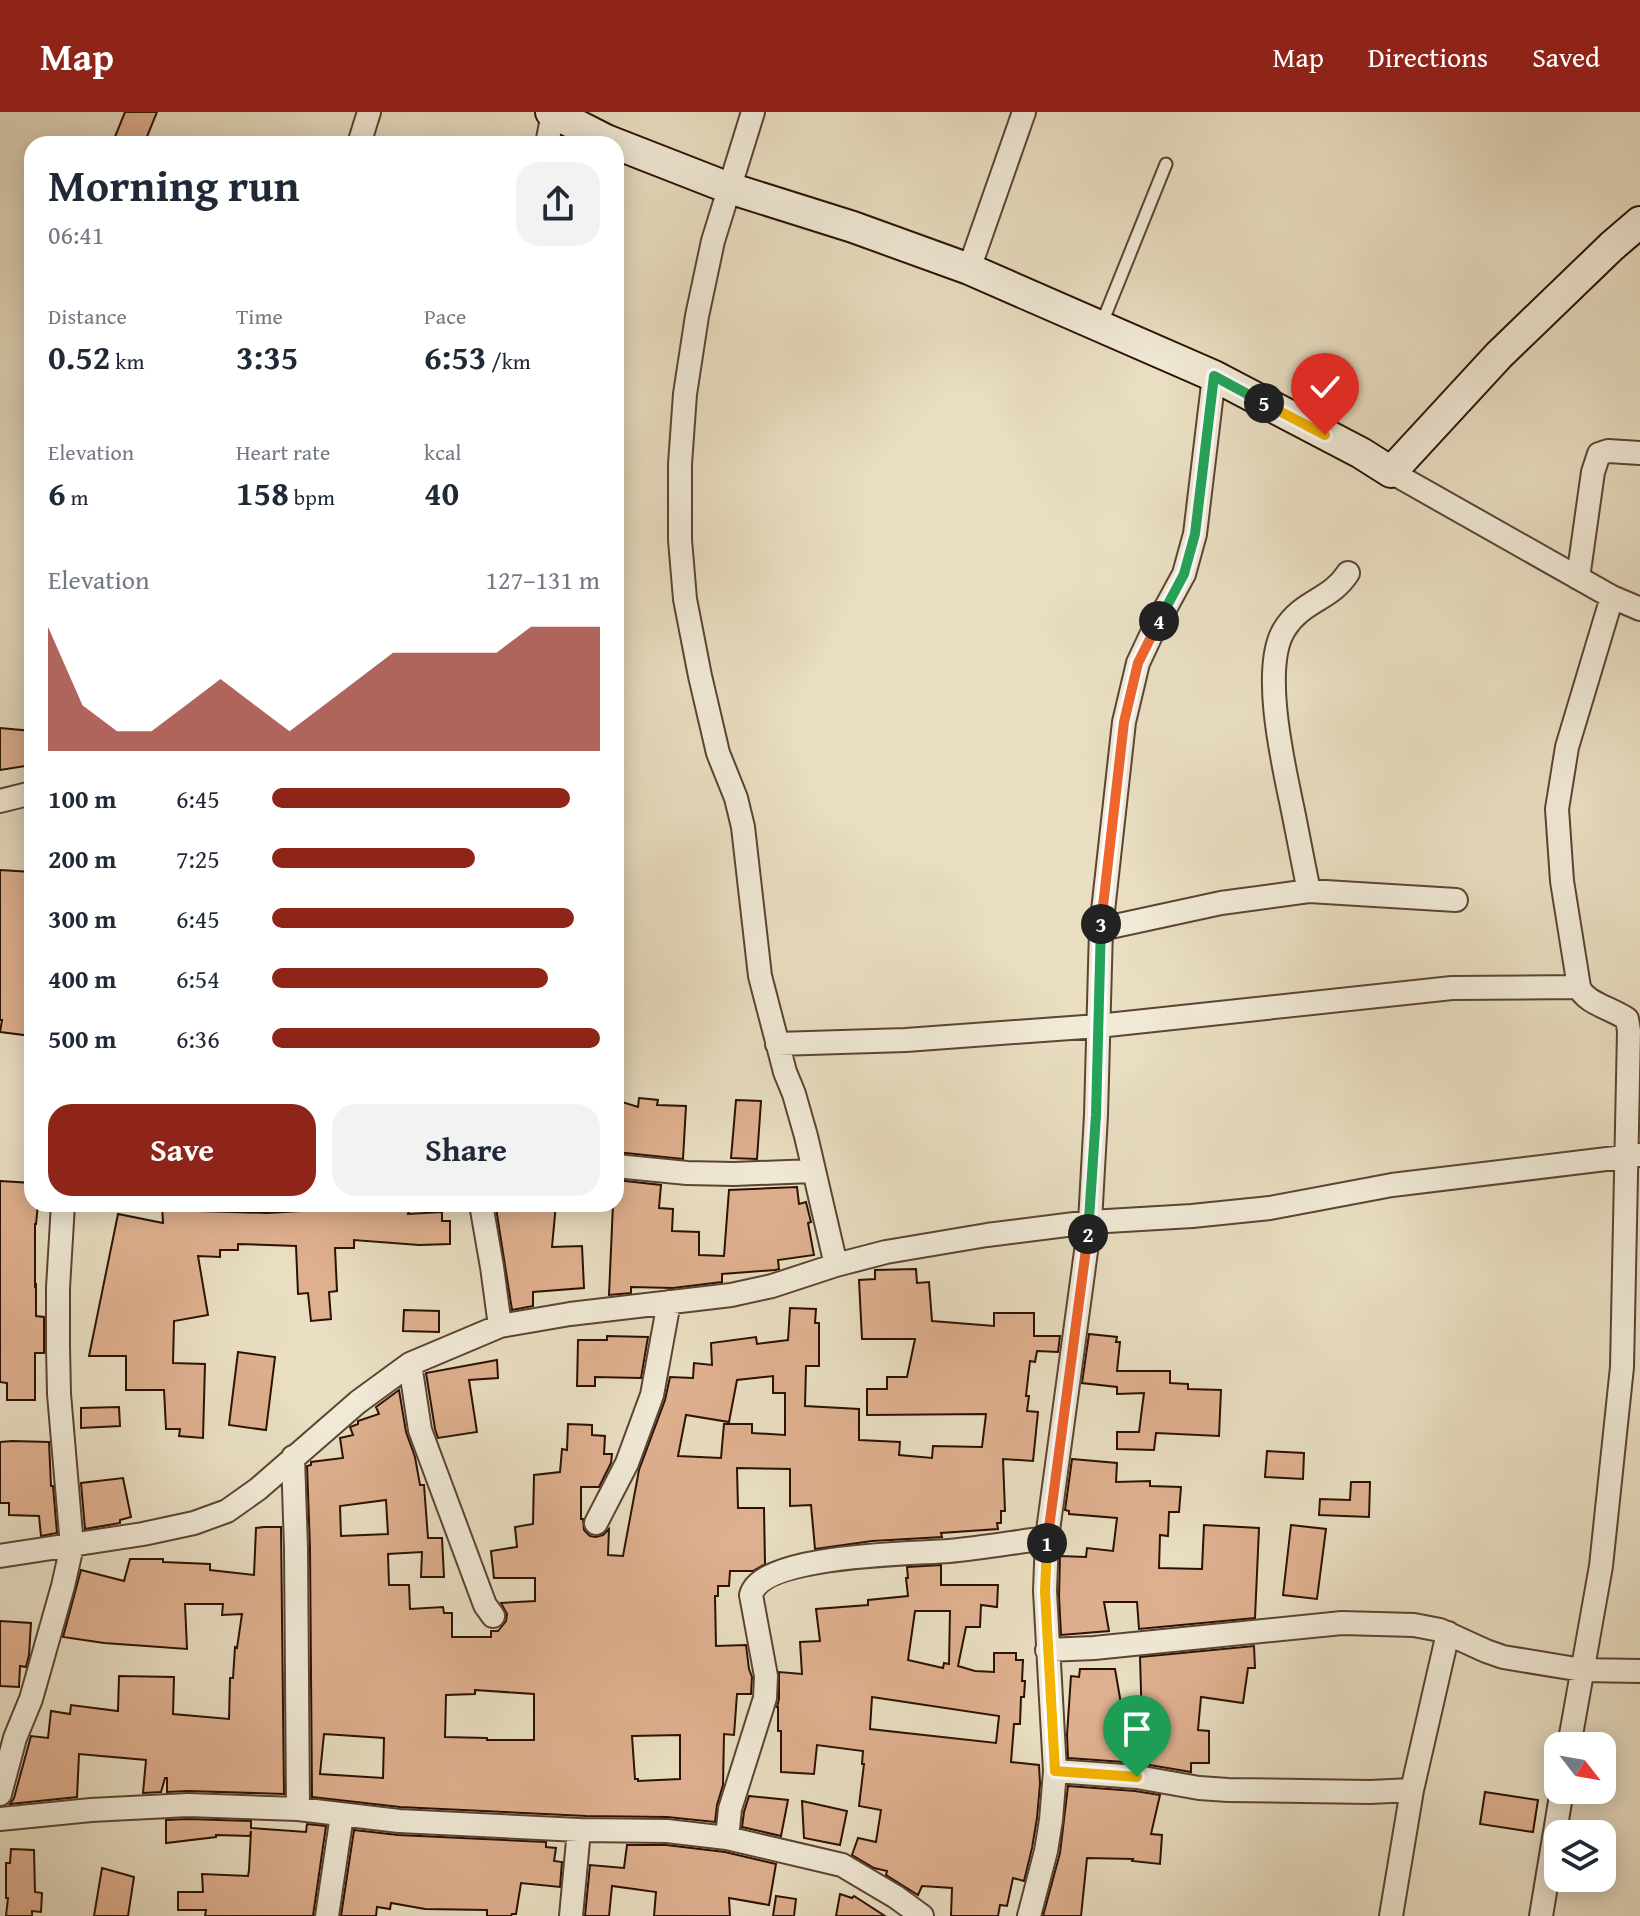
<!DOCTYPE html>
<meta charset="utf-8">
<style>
body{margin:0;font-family:"Gentium Book Plus",serif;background:#f2f2f3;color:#1f2937;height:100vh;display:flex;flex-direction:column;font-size:30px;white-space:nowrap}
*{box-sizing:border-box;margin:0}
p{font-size:26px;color:#747a83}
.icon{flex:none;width:44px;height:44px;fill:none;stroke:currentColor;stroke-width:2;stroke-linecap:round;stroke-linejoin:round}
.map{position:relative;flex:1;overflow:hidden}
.panel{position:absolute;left:24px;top:24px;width:600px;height:1076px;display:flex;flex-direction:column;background:#fff;border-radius:24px;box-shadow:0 4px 20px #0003}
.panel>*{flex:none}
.needle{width:52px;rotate:121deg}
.controls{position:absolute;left:1544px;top:1620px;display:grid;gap:16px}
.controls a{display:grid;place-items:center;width:72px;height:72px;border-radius:16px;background:#fff;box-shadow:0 4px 20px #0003;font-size:40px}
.pin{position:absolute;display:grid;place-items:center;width:68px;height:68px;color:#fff;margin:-82px -34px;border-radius:50% 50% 50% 0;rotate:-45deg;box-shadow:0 0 8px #0007}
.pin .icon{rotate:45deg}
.km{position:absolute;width:40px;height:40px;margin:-20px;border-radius:50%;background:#222;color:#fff;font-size:22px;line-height:40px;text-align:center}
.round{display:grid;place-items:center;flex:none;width:84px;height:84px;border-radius:24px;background:#f2f2f3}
.headline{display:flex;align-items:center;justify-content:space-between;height:136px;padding:0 24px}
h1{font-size:44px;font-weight:700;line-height:60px}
.metrics{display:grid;grid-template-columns:repeat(3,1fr);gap:12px;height:136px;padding:8px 24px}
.metrics div{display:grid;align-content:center}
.metrics b{font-size:34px;font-weight:700}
.metrics small{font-size:22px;font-weight:400}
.metrics p{font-size:22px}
.chart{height:224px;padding:16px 24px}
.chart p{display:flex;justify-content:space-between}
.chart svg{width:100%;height:144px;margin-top:8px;fill:#8f2418;opacity:.7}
.cta{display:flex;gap:16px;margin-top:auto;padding:16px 24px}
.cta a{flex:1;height:92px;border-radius:24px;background:#8f2418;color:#fff;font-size:32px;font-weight:700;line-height:92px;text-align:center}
.cta a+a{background:#f2f2f3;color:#1f2937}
ul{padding:0 24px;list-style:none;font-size:26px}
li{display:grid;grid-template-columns:128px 96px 1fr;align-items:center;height:60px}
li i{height:20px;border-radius:10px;background:#8f2418}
header{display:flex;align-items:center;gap:48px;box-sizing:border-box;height:112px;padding:0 40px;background:#8f2418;color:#fff}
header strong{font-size:38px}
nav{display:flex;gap:44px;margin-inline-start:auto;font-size:28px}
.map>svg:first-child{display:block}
.building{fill:#dfb08f;stroke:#2c1102;stroke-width:2;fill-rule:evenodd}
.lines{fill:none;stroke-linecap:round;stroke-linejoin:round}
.lane-casing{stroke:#5b4432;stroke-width:15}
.street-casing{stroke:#5b4432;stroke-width:26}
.secondary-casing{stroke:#2c1102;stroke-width:34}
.lane{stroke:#f1ead7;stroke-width:11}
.street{stroke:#f1ead7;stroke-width:22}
.secondary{stroke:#f1ead7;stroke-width:30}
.split-1-casing{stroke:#fff;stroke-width:16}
.split-2-casing{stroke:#fff;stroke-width:16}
.split-3-casing{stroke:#fff;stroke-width:16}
.split-4-casing{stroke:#fff;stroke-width:16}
.split-5-casing{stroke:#fff;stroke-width:16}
.split-6-casing{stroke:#fff;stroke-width:16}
.split-1{stroke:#f5b400;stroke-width:10}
.split-2{stroke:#f0652b;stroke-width:10}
.split-3{stroke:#22a559;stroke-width:10}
.split-4{stroke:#f0652b;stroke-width:10}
.split-5{stroke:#22a559;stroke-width:10}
.split-6{stroke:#f5b400;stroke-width:10}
</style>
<header>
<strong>Map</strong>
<nav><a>Map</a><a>Directions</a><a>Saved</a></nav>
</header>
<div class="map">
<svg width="1640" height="1804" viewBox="0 0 1640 1804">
<rect width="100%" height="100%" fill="#e9dec2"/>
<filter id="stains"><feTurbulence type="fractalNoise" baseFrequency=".0025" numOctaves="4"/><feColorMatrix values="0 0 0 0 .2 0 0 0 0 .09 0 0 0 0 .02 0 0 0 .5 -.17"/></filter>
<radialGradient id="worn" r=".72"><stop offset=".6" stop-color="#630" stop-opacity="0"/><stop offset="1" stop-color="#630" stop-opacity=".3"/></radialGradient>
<path class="building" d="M125,0h32l-13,32h-32z
M0,616l32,3v34l-32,5z
M0,758l32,2v53l-6,61 6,2v48l-32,-4 2,-12h-2z
M639,986l19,2 -1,5 29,1 -3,53 -67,-7v-52l22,7z
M736,988l25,1 -4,58 -26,-1z
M616,1068l45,5 -2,23 14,1 -1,22 27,1v23l25,1 5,-66 68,-3 2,17 7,-2 5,20 -3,1 6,32 -36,5 1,9 -4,1 -53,4v8l-49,6 -42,-1v6l-22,2 4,-91h3z
M0,1069l32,2v21h6l-2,20h-1v62l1,-1v31l8,1v36h-9v47h-28v-17l-7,-1z
M162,1092h35l1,7 69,2 86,-5v2l56,1 -1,3 34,-2v9h8v23l-31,1 -65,-5v8h-19l2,43 -8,1 2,27 -20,2 -3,-28 -10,1 -2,-48 -58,-2v6h-18v7l-22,-1 10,59 -34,6 -1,42 32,1 -2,74 -24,-2 1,-7h-14l-2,-39h-38v-34h-37l29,-142 45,9z
M526,1092h30l-4,43 30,-1 2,42 -51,4v14l-21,4 -16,-102 30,-1z
M916,1157l1,14 12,-1 3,39 62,5v-13h40v23h26l-2,16 -21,-1 -2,11 -5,-1 -4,35h3l-2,15 11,1 -5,49 -30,-2 2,52h-4v12h-4l1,6 -57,4 1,4 -70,4 -57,8 -4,-44 -21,1v-37l-53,-1 1,40h26l1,56 -12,7h-23l-1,15h-11v10h-3l1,50 30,-1 3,24 3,8 -1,17h-14l-3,41 -10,-1 -1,51 -6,20 -2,17 -48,-5 -81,-1 -186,-9 -88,-10 -2,-249 -3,-82 4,-1v-3l32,-4 -3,-20 13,-3 -3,-8 8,-3v-3l21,-7 -3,-7 23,-17 7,42 9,25 5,28h4l4,53h14l2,39h-23l1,-25 -34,2 1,31h20l1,24 33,-2 1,6h8v24h39v-6h7l8,-10 1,-7 -6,-11 34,-2v-23h-41l-3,-27 26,-4 -2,-20 18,-3 1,-49 26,-3 2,-23 5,1 1,-26 24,1v10l13,1 -1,18h8l-1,9 -12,24h-18v32h2l1,11 6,6 6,1 7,-2 6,-6 -1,26 15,1 16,-86 26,-70 5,-23 23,1 1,-15 18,2 -1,-22 45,-6 1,7 31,-4 2,-32 26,1 -1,14h4v43h-13l-1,40 54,3v31l41,2 -1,13 33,3 1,-12 49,1 4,-33 -119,1v-26h20v-12h20l8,-38h-53l-3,-59 16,-1v-9zM773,1264v17h12v42l-33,-2v-9h-28l-3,34 -43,-2 8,-41 43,7 8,-42zM386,1388l2,34 -47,2 -1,-30zM475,1578l59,4v46h-47v-2l-42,-1 1,-42 29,-1zM324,1622l60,4 -1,40 -63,-4zM680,1623v44l-42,2v-2h-3l-3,-43z
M404,1198l35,1v21l-36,-1z
M1089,1222l28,3 -1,5h4l-3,29h53v12l18,1v5l33,1 -2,46 -63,-3 -2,17 -37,-1v-17h22l5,-39 -27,1v-7l-35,-4z
M607,1224l41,1 -7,41 -46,-1v9h-18l1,-46h29z
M238,1240l37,5 -9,73 -37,-5z
M497,1248l1,18 -29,2 8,52 -39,6 -3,-9 -9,-56z
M119,1295l1,19 -39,2v-20z
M12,1329l37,1 2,44h2l4,47 -16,3 -2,-20 -30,-1v-12h-9v-61z
M1267,1339l37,2 -1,26 -38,-2z
M1072,1347l45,4 -1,19 34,-1v5l31,1 -2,25h-10l-1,24 -8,-1 -1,33 43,1 2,-44 55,3 -4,90 -116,11 -2,-27h-33l5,29 -48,4 -2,-39 1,-40 26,1 1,-9 26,3 4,-33 -48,-4v-3l-4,-1z
M123,1366l8,39 -11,3v3l-35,6 -4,-46z
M1351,1370h19l-1,35 -50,-2 1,-16 30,1z
M1291,1413l35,4 -9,70 -34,-4z
M264,1415h17l3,267 -96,-3 -21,1v-14h-2l-4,14 -18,1 3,-33 -67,-6 -2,43 -67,7 4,-6 17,-62 17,2 3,-27 19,3 1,-9 47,6 1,-35 55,1 -1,37 56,5 1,-41h3l2,-31 2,1 5,-34 -20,1 1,-11h-38l2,45 -83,-6 -41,-6 18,-67 43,11 6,-22h33v3l47,2v6l44,5 2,-47z
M941,1453v20h57l-1,22 -16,-2 -1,22h-14l-8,39 17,5 19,1v-19h22v7h7l-1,21h3l-1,16h-3l-1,27h-6l-3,38 28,3 1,19 -3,34 -5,30 -8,33 -11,-3 -6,28 -7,-1 -2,11h-47l1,-28 -30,-2 -4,9 -32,-20 1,-4 -13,-3 -22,-13 6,-17 18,4 5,-32 -22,-4 5,-42h-2l1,-13 -46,-6 -3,29 -33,-2v-41h-3v-24h-1l2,-8v-27l23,2 -2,-32 20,-1 -4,-32 52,-4v-5l40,-4 -2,-18h2l-1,-11zM915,1499h35l-1,53 -5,-1 -1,5 -35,-8zM872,1585l127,19 -3,27 -126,-14z
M0,1509l31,2 -2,32 -3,12 -6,-1 -1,21 -19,-1z
M1254,1534l1,22h-7l-5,35 -42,-6 -3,33 11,1v32h-18v9l-53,-9 -70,-5 -1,-23 4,-59 8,1 1,-8h35l10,58 17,-2 -2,-68z
M1068,1674l67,5 25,4 -9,39 11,1 -2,29 -28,-3 1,-2 -46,-1 -6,58h-38l17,-63z
M1485,1680l53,8 -5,32 -53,-8z
M749,1684l39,4 -7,36 -39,-9 2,-15z
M802,1689l45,10 -7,34 -36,-7z
M188,1707l63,2v7l55,4 1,-8 19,2 -13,90h-108l1,-6h-28v-18h25l-1,-18 46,2 1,-6 2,-39 -1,5 -34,-1v2l-50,6v-23z
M354,1718l44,5 148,7v5l10,1 -2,13 8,1 -2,25 -39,-4 -5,31h-4l-1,2h-24v-6l-62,-1 -34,-6 -1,6 -13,-2 -1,9h-35z
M627,1733h39l59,7 51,12 -7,41 -40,-7 1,18h-76l2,-24 -44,-6 -3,30h-24l5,-51 34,3z
M11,1737l23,1 1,42 7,1 -1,19 -9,-1v5h-26l2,-18h-2v-35h4z
M102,1756l32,9 -6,39h-34z
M840,1782l12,4 2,-2 31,20h-49z
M776,1784l20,3 -2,17h-21z"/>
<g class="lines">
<g class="lane-casing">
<path id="lane" d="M1102,211l64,-159"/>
</g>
<g class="street-casing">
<path id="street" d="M753,0l-40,129 -16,75 -12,78 -5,70v76l5,59 15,77 18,77 18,45 7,29 17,149 25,96 9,22 12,42 30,129
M359,32l10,-32
M547,32l6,-31
M969,157l55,-157
M1391,360l221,125 28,12
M1578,466l15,-106 6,-18 9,-3 32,2
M0,689l32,-8
M1309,779c-6,-28 -11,-56 -17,-85 -9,-43 -31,-138 -8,-176 18,-30 46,-29 64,-57
M1101,817l120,-26 88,-12 147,9
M777,932l129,-4 192,-14 354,-38 127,-1
M616,1054l71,7 47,1 79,-3
M481,1092l11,63 8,59
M410,1252l10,66 65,175 8,11
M293,1345l3,91 2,261
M596,1411l31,-60 25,-68 17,-93
M0,1444l143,-22 51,-11 33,-12 31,-22 100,-87 52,-38 90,-38 70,-12 161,-19 41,-9 64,-21 50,-13 101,-17 103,-13 102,-6 78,-8 122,-23 248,-30
M1047,1538l47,-2 248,-25 72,2 26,5 46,21 17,6 79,13 58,1
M1569,1634l32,-180 21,-199 7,-336 -2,-12c-16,-11 -42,-16 -48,-32l-17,-106 -5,-72 10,-62 45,-150
M1055,1659l82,6 62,11 29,2 142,2 42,-2
M0,1682l15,-56 16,-39 32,-113 9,-40 -13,-152 -1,-47v-59l5,-84
M0,1707l91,-9 97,-5 110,4 101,12 180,9 88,1 60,7 115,27 54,32 26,19
M727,1726l3,-29 35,-111 1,-22 -15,-81c11,-41 161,-41 198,-44 33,-3 66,-9 98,-13
M327,1804l15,-101
M571,1804l8,-86
M1029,1804l17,-65 5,-31 4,-49 -10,-180 2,-53 43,-316 6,-107 5,-186 23,-207 14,-59 15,-32 31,-57 11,-40 19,-158
M1391,1804l21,-126 36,-157
M1541,1804l21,-126"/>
</g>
<g class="secondary-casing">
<path id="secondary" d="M551,0l55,28 123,48 124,39 116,42 245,107 147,77 30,19 108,-117 113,-109 28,-24"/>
</g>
<use href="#lane" class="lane"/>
<use href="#street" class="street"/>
<use href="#secondary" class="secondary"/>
</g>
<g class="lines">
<g class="split-1-casing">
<path id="split-1" d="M1047,1431l-2,48 10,180 82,6"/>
</g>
<g class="split-2-casing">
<path id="split-2" d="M1047,1431l41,-309"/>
</g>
<g class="split-3-casing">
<path id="split-3" d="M1088,1122l8,-119 5,-191"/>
</g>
<g class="split-4-casing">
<path id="split-4" d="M1101,812l23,-202 14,-59 21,-42"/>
</g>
<g class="split-5-casing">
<path id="split-5" d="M1159,509l25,-47 11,-40 19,-158 50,27"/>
</g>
<g class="split-6-casing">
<path id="split-6" d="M1264,291l61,32"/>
</g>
<use href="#split-1" class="split-1"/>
<use href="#split-2" class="split-2"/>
<use href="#split-3" class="split-3"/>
<use href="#split-4" class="split-4"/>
<use href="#split-5" class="split-5"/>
<use href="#split-6" class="split-6"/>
</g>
<rect width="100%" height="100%" filter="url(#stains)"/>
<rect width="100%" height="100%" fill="url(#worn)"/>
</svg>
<div class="controls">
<a><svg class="needle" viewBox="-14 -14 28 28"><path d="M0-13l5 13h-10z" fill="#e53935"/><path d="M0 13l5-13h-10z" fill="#747a83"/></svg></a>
<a><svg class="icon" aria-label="layers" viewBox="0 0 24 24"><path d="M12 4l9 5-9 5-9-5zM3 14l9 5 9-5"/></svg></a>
</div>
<div class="pin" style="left:1137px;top:1665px;background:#1e9e55"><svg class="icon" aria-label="arrive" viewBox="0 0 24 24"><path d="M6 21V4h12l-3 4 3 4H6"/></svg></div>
<div class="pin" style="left:1325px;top:323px;background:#d93025"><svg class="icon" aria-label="check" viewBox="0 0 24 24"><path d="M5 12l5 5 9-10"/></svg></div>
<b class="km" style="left:1047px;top:1431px">1</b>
<b class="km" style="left:1088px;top:1122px">2</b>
<b class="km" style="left:1101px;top:812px">3</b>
<b class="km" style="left:1159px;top:509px">4</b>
<b class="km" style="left:1264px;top:291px">5</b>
<section class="panel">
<div class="headline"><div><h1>Morning run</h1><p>06:41</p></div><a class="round"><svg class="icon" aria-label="share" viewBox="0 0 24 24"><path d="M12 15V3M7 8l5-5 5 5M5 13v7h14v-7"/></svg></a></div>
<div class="metrics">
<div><p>Distance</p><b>0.52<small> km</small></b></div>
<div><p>Time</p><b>3:35</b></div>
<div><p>Pace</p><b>6:53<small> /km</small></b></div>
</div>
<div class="metrics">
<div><p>Elevation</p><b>6<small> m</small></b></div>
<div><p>Heart rate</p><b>158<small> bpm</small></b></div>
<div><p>kcal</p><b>40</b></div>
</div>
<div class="chart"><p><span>Elevation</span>127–131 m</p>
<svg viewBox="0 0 160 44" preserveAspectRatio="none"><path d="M0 44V6L10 30L20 38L30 38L40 30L50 22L60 30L70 38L80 30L90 22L100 14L110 14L120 14L130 14L140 6L150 6L160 6V44z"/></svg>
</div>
<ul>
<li><b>100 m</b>6:45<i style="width:91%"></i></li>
<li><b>200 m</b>7:25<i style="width:62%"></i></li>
<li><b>300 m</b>6:45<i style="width:92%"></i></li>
<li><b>400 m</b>6:54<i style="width:84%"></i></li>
<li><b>500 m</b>6:36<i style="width:100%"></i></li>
</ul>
<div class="cta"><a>Save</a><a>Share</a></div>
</section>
</div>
